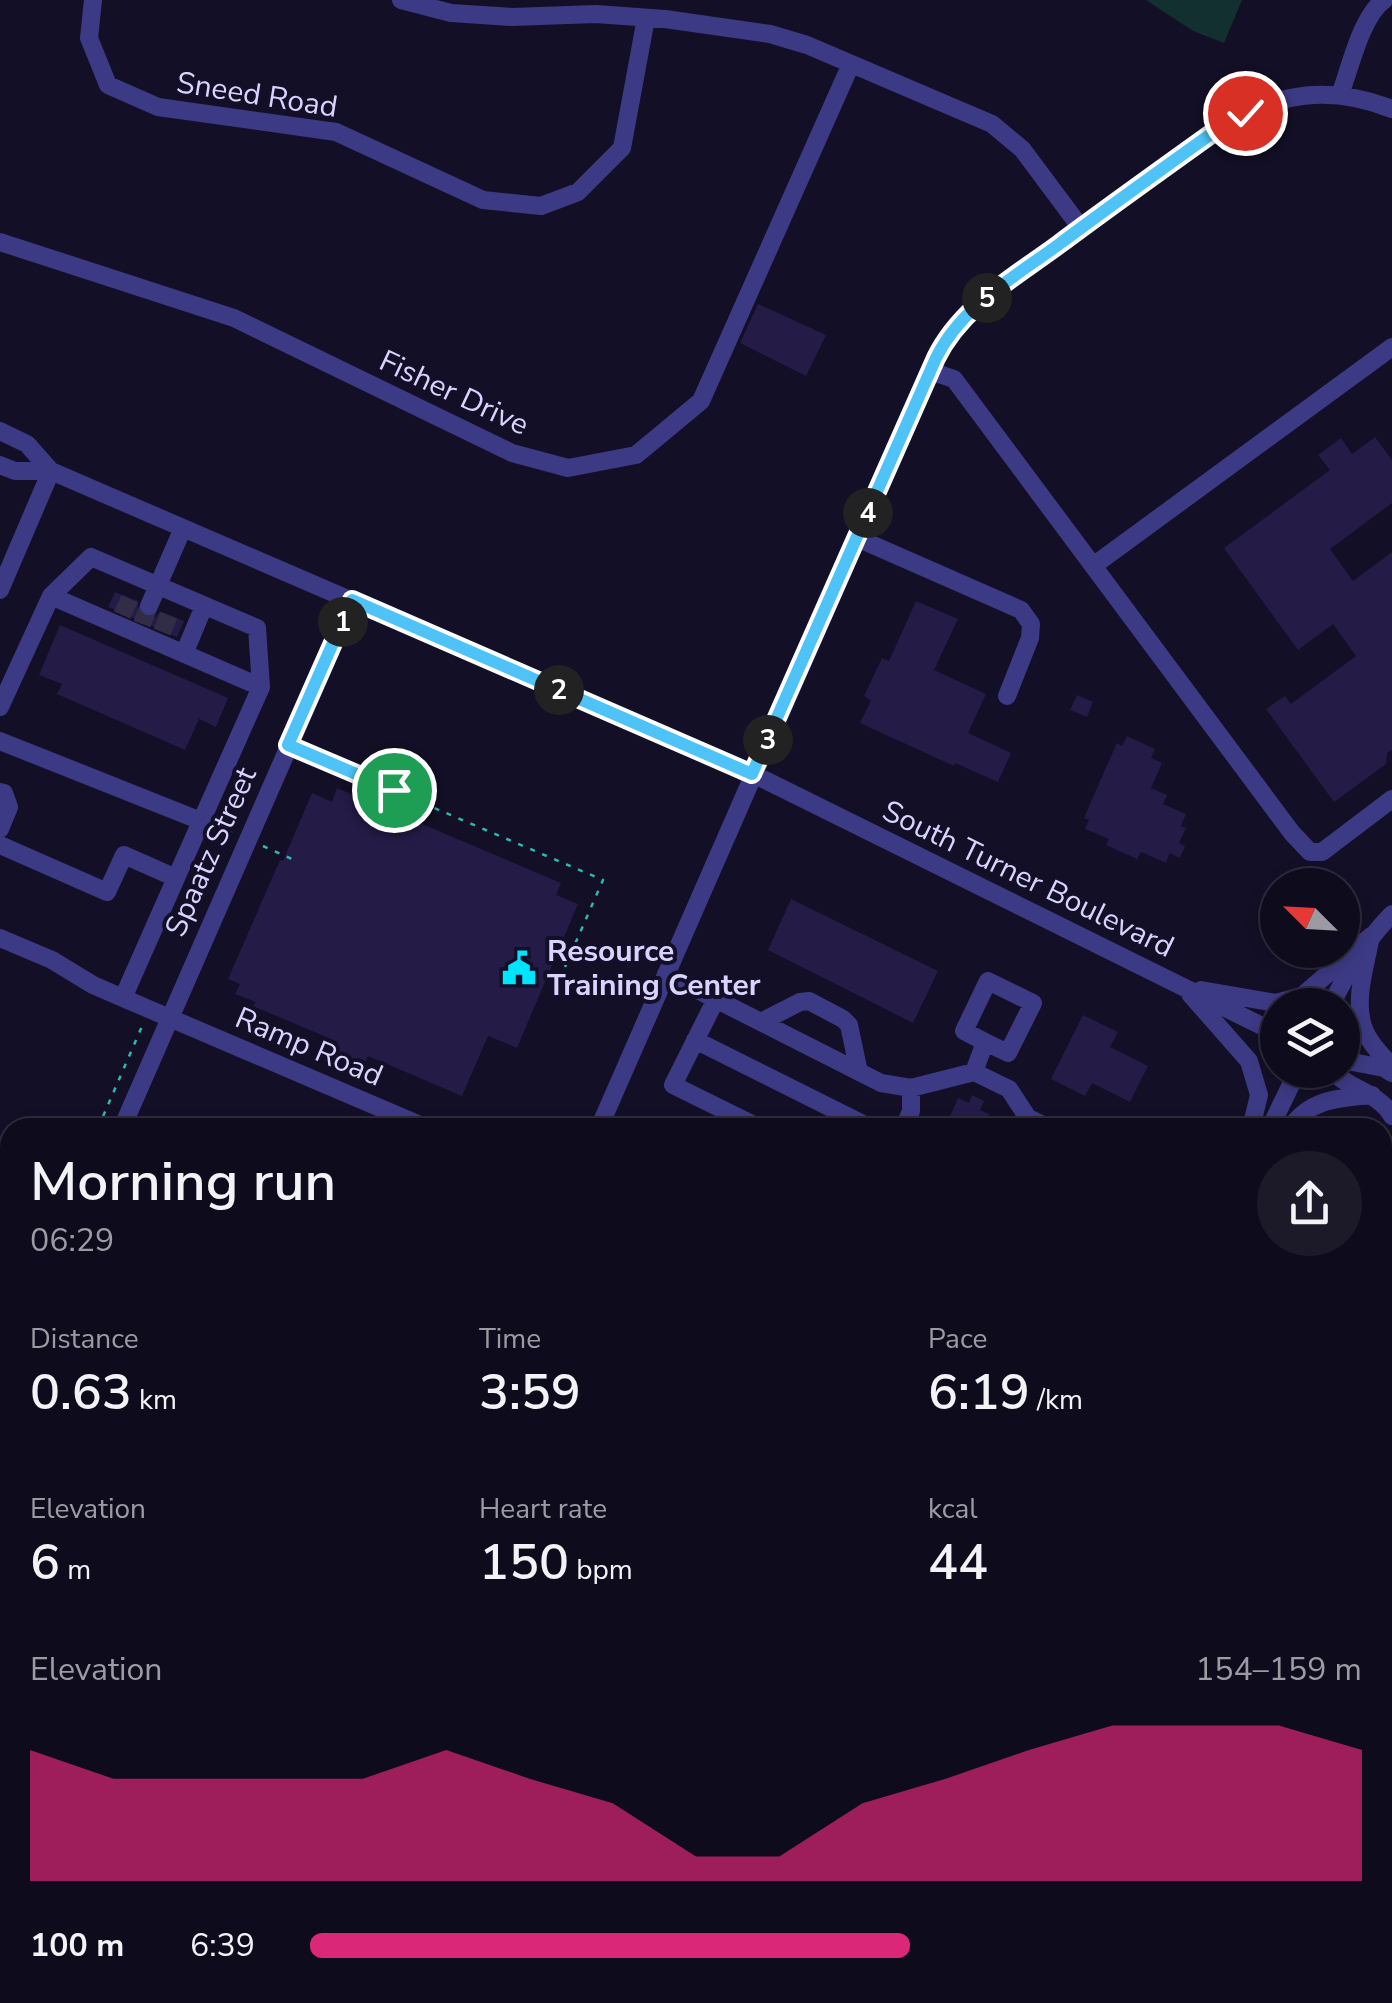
<!DOCTYPE html>
<meta charset="utf-8">
<style>
body{margin:0;font-family:"Nunito Sans",sans-serif;background:#1c1929;color:#f1f3f6;height:100vh;display:flex;flex-direction:column;font-size:38px;white-space:nowrap}
*{box-sizing:border-box;margin:0}
p{font-size:32px;color:#9b9ba3}
.icon{flex:none;width:55px;height:55px;fill:none;stroke:currentColor;stroke-width:2;stroke-linecap:round;stroke-linejoin:round}
.map{position:relative;flex:1;overflow:hidden}
.panel{position:absolute;left:0px;top:1118px;width:1392px;height:888px;display:flex;flex-direction:column;background:#0e0b1c;border-radius:30px 30px 0 0;box-shadow:0 5px 15px #0003,0 0 0 2px #2e2b3b}
.panel>*{flex:none}
.needle{width:65px;rotate:294deg}
.fabs{position:absolute;left:1260px;top:868px;display:grid;gap:20px}
.fabs a{display:grid;place-items:center;width:100px;height:100px;border-radius:50%;background:#0e0b1c;box-shadow:0 5px 15px #0003,0 0 0 2px #2e2b3b;font-size:50px}
.pin{position:absolute;display:grid;place-items:center;width:85px;height:85px;color:#fff;margin:-42px;border:5px solid #fff;border-radius:50%;box-shadow:0 2px 10px #0007}
.km{position:absolute;width:50px;height:50px;margin:-25px;border-radius:50%;background:#222;color:#fff;font-size:28px;line-height:50px;text-align:center}
.round{display:grid;place-items:center;flex:none;width:105px;height:105px;border-radius:52px;background:#1c1929}
.headline{display:flex;align-items:center;justify-content:space-between;height:170px;padding:0 30px}
h1{font-size:55px;font-weight:600;line-height:75px}
.metrics{display:grid;grid-template-columns:repeat(3,1fr);gap:15px;height:170px;padding:10px 30px}
.metrics div{display:grid;align-content:center}
.metrics b{font-size:50px;font-weight:600}
.metrics small{font-size:28px;font-weight:400}
.metrics p{font-size:28px}
.chart{height:280px;padding:20px 30px}
.chart p{display:flex;justify-content:space-between}
.chart svg{width:100%;height:180px;margin-top:10px;fill:#db2777;opacity:.7}
ul{padding:0 30px;list-style:none;font-size:32px}
li{display:grid;grid-template-columns:160px 120px 1fr;align-items:center;height:75px}
li i{height:25px;border-radius:12px;background:#db2777}
.map>svg:first-child{display:block}
.green{fill:#12302f}
.building{fill:#241b47}
.lines{fill:none;stroke-linecap:round;stroke-linejoin:round}
.minor-tunnel{stroke:#312d47;stroke-width:18;stroke-dasharray:18 9;stroke-linecap:butt}
.path{stroke:#2fb8b0;stroke-width:2.5;stroke-dasharray:5 8;stroke-linecap:butt}
.minor{stroke:#3d3a85;stroke-width:18}
.rail{stroke:#00e5ff;stroke-width:5;stroke-dasharray:15 12;stroke-linecap:butt}
.route-casing{stroke:#fff;stroke-width:20}
.route{stroke:#4fc3f7;stroke-width:12}
.labels{text-anchor:middle;dominant-baseline:central;stroke-width:8;stroke-linejoin:round;paint-order:stroke}
.street-label{font-size:30px;fill:#d9d4ff;stroke:#130f26}
.poi-label{font-size:30px;font-weight:bold;fill:#d9d4ff;stroke:#130f26;text-anchor:start}
</style>
<div class="map">
<svg width="1392" height="2003" viewBox="0 0 1392 2003">
<rect width="100%" height="100%" fill="#130f26"/>
<path class="green" d="M1146,0h96l-18,43 -31,-12z
M1392,1617v70l-9,7v-70z
M1382,1809l10,5v40l-9,-5z"/>
<path class="building" d="M758,304l68,31 -20,41 -66,-33z
M1375,437l17,23v43l-62,46 23,32 39,-29v198l-5,3 -1,11 -52,38 -68,-93 19,-13 6,8 65,-48 -23,-32 -35,26 -74,-102 106,-78 -12,-15 23,-17 11,16z
M115,592l23,9v12l7,5 11,-1 4,-6 24,10 -7,16 -69,-30z
M916,601l42,18 -24,51 52,24 -18,39 43,20 -13,29 -43,-19 -1,3 -94,-43 11,-23 -7,-4 18,-38 7,3z
M60,625l168,73 -12,29 -17,-8 -14,31 -128,-56 5,-10 -23,-9z
M1077,695l16,7 -6,15 -17,-7z
M1127,736l28,13 -4,9 11,5 -11,25 16,7 -4,9 23,10 -5,12 5,2 -7,15 6,3 -5,12 -10,-5 -4,10 -25,-11 -4,7 -31,-14 3,-6 -24,-10 4,-9 -5,-2 20,-46 13,-29 5,3z
M337,788l224,95 -5,12 22,9 -61,144 -29,-12 -26,60 -94,-40 -7,14 -30,-12 7,-16 -85,-36 3,-4 -21,-8 5,-10 -12,-5 52,-119 3,1 29,-68 20,9z
M791,899l147,72 -25,52 -145,-73z
M1083,1015l35,17 -8,15 38,19 -18,36 -38,-19 -7,13 -34,-17z
M972,1095l12,6 -4,9 9,4 -5,14h-39l13,-30 11,5z"/>
<g class="lines">
<path class="minor-tunnel" d="M122,615l8,-17
M142,624l7,-18
M162,632l7,-17"/>
<path class="path" d="M303,752l300,128 -45,103
M216,827l16,6
M263,846l31,14
M98,1128l45,-104
M3,1315l-2,-4 9,-10
M0,1414l10,-21
M0,1611l10,4
M194,1999l13,4
M300,2003c22,-13 49,0 75,-8"/>
<path class="minor" d="M93,0l-4,38 19,47 50,22 178,25 147,68 58,6 37,-14 44,-44 24,-130
M401,0l50,13 61,4 84,-3 69,5 105,15 37,11 185,79 30,25 59,79
M1340,95c10,-27 21,-78 44,-95
M0,242l234,76 278,135 56,15 68,-13 65,-54 150,-337
M930,371l24,8 338,454 18,19h12l70,-53
M0,431l27,13 24,27 702,303 525,260
M0,465l15,6h36
M857,538l164,72 10,14 -1,14 -23,58
M1093,566l299,-219
M0,590l51,-119
M51,596l210,91
M149,606l34,-78
M184,654l20,-48
M0,707l51,-111 40,-39 166,71 4,59 -85,191
M0,741l201,80
M0,792l4,1 5,14 -9,22
M0,845l107,47 17,-37 52,23 -53,120
M1371,936c-5,28 -17,63 -8,90 5,16 19,29 29,41
M0,938l52,22 41,25 30,13 304,130
M666,974l215,109 30,5 63,-16 35,17 19,29 1,10
M1201,990l75,13 26,-7 69,-60
M1190,994l59,67 10,34 -8,33
M716,999l-43,86 87,43
M1331,1005c17,-34 34,-64 61,-91
M761,1022l39,-20 9,-1 34,18 6,6 10,47
M695,1040l176,88
M1342,1060l42,8 8,5
M1331,1070c18,20 48,22 61,46
M974,1072l11,-30 23,11 25,-50 -45,-22 -24,50 21,11
M1028,1118l21,10
M122,1128l231,-528
M599,1128l337,-770c25,-51 77,-80 122,-113 55,-41 111,-81 167,-121 56,-32 106,-39 167,-15
M904,1128l7,-17v-23
M1270,1128l28,-58
M1290,1128c21,-30 49,-30 82,-33
M1382,1174l10,-18
M1382,1204l10,-13
M1382,1334l10,-2
M0,1354l10,-21
M1382,1360h10
M1382,1464l10,-8
M0,1584l10,5
M1382,1747l10,-7
M466,1995l4,8
M874,1995l6,8
M1053,1995l4,8
M1171,1995l4,8
M173,2003l3,-8
M660,2003l11,-8
M996,2003l11,-8"/>
<path class="rail" d="M1382,1542l10,-7
M760,2003l11,-8"/>
</g>
<g class="lines">
<g class="route-casing">
<path id="route" d="M394,790l-106,-45 64,-145 400,174 184,-416c25,-51 77,-80 122,-113 55,-41 111,-81 167,-121l20,-11"/>
</g>
<use href="#route" class="route"/>
</g>
<defs>
<g id="civic-bare" transform="scale(2.7)"><path d="M-.6-6.5H3V-4.5H.6V-3L4-1V1h2V6H-6V1h2V-1L-.6-3ZM-1.2 2.5V6h2.4V2.5Z" fill="#00e5ff" stroke="#130f26" stroke-width="2.5" paint-order="stroke"/></g>
</defs>
<g fill-rule="evenodd">
<use href="#civic-bare" x="519" y="968"/>
</g>
<g class="labels">
<g class="street-label">
<text transform="translate(257 95) rotate(9)">Sneed Road</text>
<text transform="translate(454 393) rotate(25)">Fisher Drive</text>
<text transform="translate(211 852) rotate(-66)">Spaatz Street</text>
<text transform="translate(1028 879) rotate(26)">South Turner Boulevard</text>
<text transform="translate(309 1047) rotate(23)">Ramp Road</text>
</g>
<g class="poi-label">
<text x="547" y="951">Resource<tspan x="547" dy="34">Training Center</tspan></text>
</g>
</g>
</svg>
<div class="fabs">
<a><svg class="needle" viewBox="-14 -14 28 28"><path d="M0-13l5 13h-10z" fill="#e53935"/><path d="M0 13l5-13h-10z" fill="#9b9ba3"/></svg></a>
<a><svg class="icon" aria-label="layers" viewBox="0 0 24 24"><path d="M12 4l9 5-9 5-9-5zM3 14l9 5 9-5"/></svg></a>
</div>
<div class="pin" style="left:394px;top:790px;background:#1e9e55"><svg class="icon" aria-label="arrive" viewBox="0 0 24 24"><path d="M6 21V4h12l-3 4 3 4H6"/></svg></div>
<div class="pin" style="left:1245px;top:113px;background:#d93025"><svg class="icon" aria-label="check" viewBox="0 0 24 24"><path d="M5 12l5 5 9-10"/></svg></div>
<b class="km" style="left:343px;top:622px">1</b>
<b class="km" style="left:559px;top:690px">2</b>
<b class="km" style="left:768px;top:740px">3</b>
<b class="km" style="left:868px;top:513px">4</b>
<b class="km" style="left:987px;top:298px">5</b>
<section class="panel">
<div class="headline"><div><h1>Morning run</h1><p>06:29</p></div><a class="round"><svg class="icon" aria-label="share" viewBox="0 0 24 24"><path d="M12 15V3M7 8l5-5 5 5M5 13v7h14v-7"/></svg></a></div>
<div class="metrics">
<div><p>Distance</p><b>0.63<small> km</small></b></div>
<div><p>Time</p><b>3:59</b></div>
<div><p>Pace</p><b>6:19<small> /km</small></b></div>
</div>
<div class="metrics">
<div><p>Elevation</p><b>6<small> m</small></b></div>
<div><p>Heart rate</p><b>150<small> bpm</small></b></div>
<div><p>kcal</p><b>44</b></div>
</div>
<div class="chart"><p><span>Elevation</span>154–159 m</p>
<svg viewBox="0 0 160 44" preserveAspectRatio="none"><path d="M0 44V12L10 19L20 19L30 19L40 19L50 12L60 19L70 25L80 38L90 38L100 25L110 19L120 12L130 6L140 6L150 6L160 12V44z"/></svg>
</div>
<ul>
<li><b>100 m</b>6:39<i style="width:57%"></i></li>
</ul>
</section>
</div>
